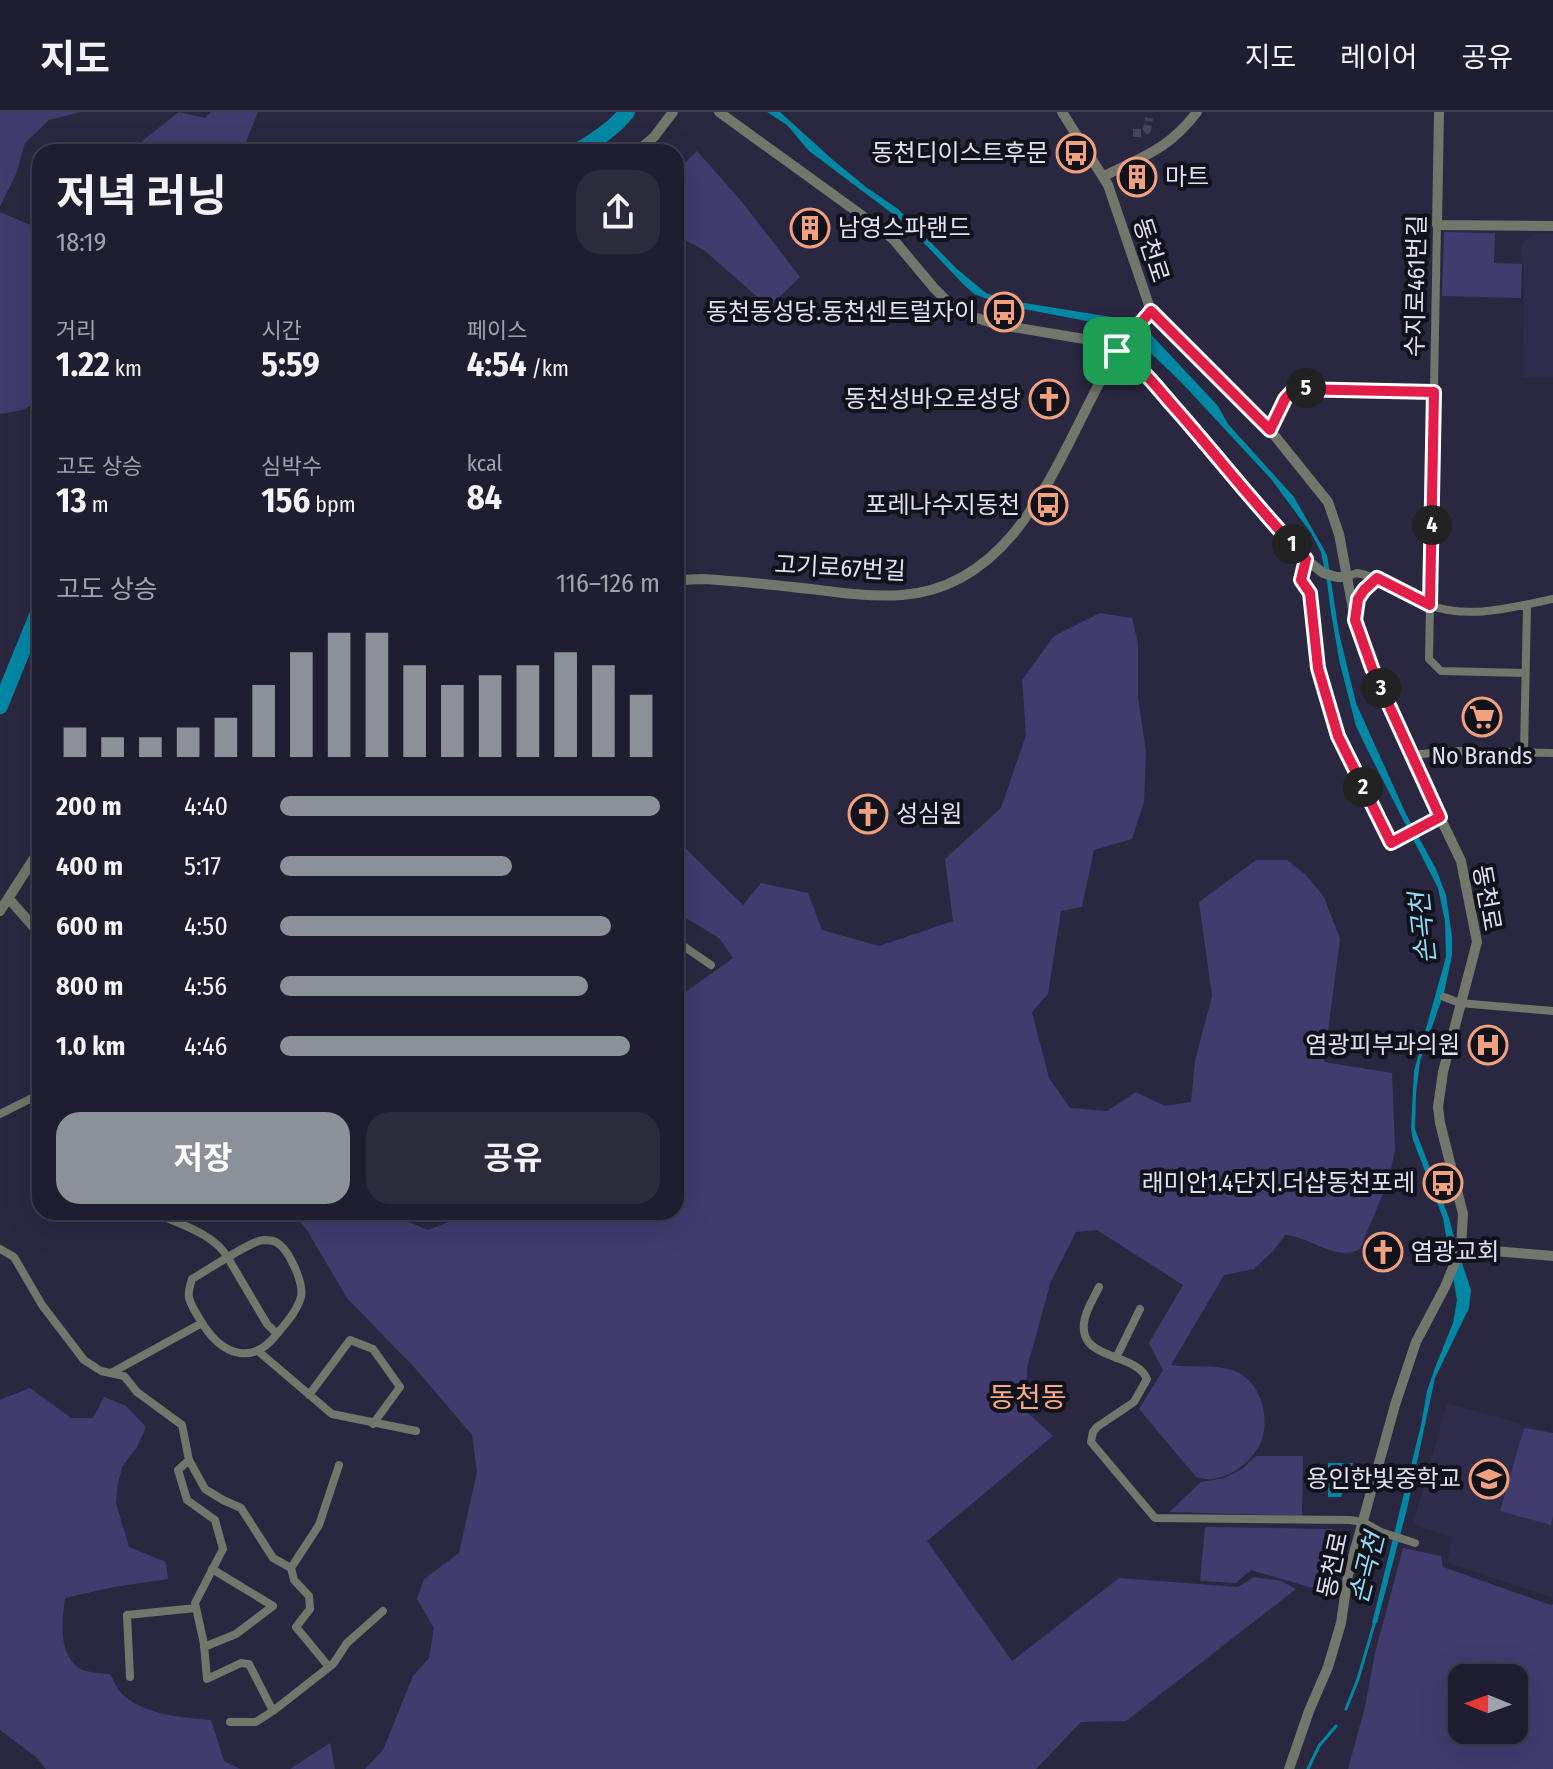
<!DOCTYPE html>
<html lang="ko">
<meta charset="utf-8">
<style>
body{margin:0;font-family:"Fira Sans Condensed","Noto Sans KR",sans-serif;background:#2c2b3c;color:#f1f3f6;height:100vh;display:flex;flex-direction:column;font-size:30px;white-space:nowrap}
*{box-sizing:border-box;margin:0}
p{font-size:26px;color:#a1a2ab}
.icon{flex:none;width:44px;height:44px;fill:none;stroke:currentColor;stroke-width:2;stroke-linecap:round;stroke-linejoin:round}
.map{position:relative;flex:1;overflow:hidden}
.sheet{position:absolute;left:32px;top:32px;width:652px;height:1076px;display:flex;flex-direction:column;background:#1f1e30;border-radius:24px;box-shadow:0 8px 32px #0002,0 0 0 2px #3c3c4c}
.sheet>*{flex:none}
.needle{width:52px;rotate:271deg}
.buttons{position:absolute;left:1448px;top:1552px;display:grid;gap:16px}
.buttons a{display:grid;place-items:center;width:80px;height:80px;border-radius:16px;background:#1f1e30;box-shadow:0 8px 32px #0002,0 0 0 2px #3c3c4c;font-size:40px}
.pin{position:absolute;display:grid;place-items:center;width:68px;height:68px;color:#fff;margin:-34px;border-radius:16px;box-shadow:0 4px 12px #0006}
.km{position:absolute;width:40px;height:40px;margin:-20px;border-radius:50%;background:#222;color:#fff;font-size:22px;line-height:40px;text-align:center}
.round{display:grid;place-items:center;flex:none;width:84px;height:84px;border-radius:24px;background:#2c2b3c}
.headline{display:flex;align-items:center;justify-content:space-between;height:136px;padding:0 24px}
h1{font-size:44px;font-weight:700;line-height:60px}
.stats{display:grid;grid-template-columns:repeat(3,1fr);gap:12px;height:136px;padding:8px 24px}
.stats div{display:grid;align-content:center}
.stats b{font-size:34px;font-weight:700}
.stats small{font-size:22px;font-weight:400}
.stats p{font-size:22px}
.chart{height:224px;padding:16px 24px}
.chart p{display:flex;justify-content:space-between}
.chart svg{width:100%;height:144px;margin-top:8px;stroke:#8c9099;stroke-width:6}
.button{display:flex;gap:16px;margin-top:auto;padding:16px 24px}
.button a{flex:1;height:92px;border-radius:24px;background:#8c9099;color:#fff;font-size:32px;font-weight:700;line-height:92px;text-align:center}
.button a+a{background:#2c2b3c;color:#f1f3f6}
ul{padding:0 24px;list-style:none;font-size:26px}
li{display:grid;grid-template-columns:128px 96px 1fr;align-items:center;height:60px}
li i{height:20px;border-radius:10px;background:#8c9099}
header{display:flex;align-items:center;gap:48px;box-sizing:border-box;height:112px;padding:0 40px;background:#1f1e30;border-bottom:2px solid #3c3c4c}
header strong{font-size:38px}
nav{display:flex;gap:44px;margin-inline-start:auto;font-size:28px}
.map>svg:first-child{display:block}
.built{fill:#2e2c4b}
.green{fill:#403c6e;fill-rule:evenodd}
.water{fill:#0087a4}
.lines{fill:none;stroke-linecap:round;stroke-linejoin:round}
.stream{stroke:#0087a4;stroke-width:3}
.river{stroke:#0087a4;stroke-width:16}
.minor-tunnel{stroke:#44445a;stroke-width:8;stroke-dasharray:8 4;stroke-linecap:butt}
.minor{stroke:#71776a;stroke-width:8}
.tertiary{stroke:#71776a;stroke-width:10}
.route-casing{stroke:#fff;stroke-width:16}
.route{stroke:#e11d48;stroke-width:10}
.labels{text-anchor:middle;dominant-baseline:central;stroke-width:8;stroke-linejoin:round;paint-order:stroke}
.poi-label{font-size:24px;fill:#e0e0f0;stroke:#12121d;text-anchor:end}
.street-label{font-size:24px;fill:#e0e0f0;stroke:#12121d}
.water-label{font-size:26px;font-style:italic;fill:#91dcf3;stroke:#12121d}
.quarter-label{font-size:28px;fill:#f6aa8a;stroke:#12121d}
</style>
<header>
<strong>지도</strong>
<nav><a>지도</a><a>레이어</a><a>공유</a></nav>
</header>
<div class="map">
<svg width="1553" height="1657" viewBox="0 0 1553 1657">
<rect width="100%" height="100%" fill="#292840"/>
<path class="built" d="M1533,122h20v143h-30l1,-111 -4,-4 1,-18z
M1447,1291l106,30v165l-106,-35 5,-25 -39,-14z"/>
<path class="green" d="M0,0h81l-32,8 -24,23 -9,31 -16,32z
M179,0l26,6 6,-6h47l-16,40h-114z
M697,39l45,51 58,75 -31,30 -64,-56 -29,-16v-63z
M0,100l40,17v171l-17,10 -23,4z
M1444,120l51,1 -1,30 28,1 -1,34 -79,-2z
M1100,501l32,5 6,25v55l8,54 -2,50 -12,37 -38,11 -12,57 -21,4 -13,83 -16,18 17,66 21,30 37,3 29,-19 29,14 26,-4 4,-41 17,-65 -13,-94 57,-42h31l18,14 19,23 16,42 -16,123 68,11 3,77 -6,29 -29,70c-23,14 -50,-13 -75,-14l-11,15 -20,19 -30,6 -53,90c18,3 42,-1 61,5 28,9 39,46 29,72 -10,23 -40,44 -65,35l-57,-68 24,-39 -14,-27 34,-58 -86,-55 -21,2 -25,49 -24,87 -1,43 27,25 -126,105 85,120 107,-83 119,9 16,-10 27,4 15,8 -170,132 -45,1 -45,47h-671l18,-19 30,-74 16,-18 5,-30 -17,-29 7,-20 35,-26 18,-81 -5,-37 -58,-68 -67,-69 -39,-66 -16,-20h102l8,7 26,11 31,-12v-6h217v-213l57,-41 -14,-20 -43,-26v-73l67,66 18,-22 47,10 14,37 57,16 74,-25 -8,-62 56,-51 25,-73 -4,-55 32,-44z
M30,1276l41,30h22l11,-21 22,9 20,21 -9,20 -15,20 -5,21 -1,15 13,44 37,15 2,17 -54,8 -49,11c-3,22 -7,56 14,70 8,5 22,5 31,6 4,7 8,17 14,22 25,20 57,21 87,24l13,41 16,8h-194l-10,-12 -36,-27v-330z
M1524,1316l29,5v83l-2,9 -51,-14z
M1256,1344h47l-1,60 -133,-4 32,-30 24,-4 17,-9z
M1205,1415l127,2 10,5 1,6 -7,55 -85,-25 -15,13 -36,-2z
M1403,1436l38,8 2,11 108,38 2,-1v165h-205l17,-62 10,-54zM1462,1566h52v52h-52z
M330,1631l5,26h-45z"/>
<path class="water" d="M767,0h13l53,48 33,27 32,22 59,60 29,24 20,7 117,19 20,7 75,80 10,18 66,73 33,58 12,78 17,70 50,111 30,55 10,26 6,41v19l-8,38 -24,68 -4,33 -1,35 34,89 8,30 14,42 -2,18 -34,70 -28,131 -30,114h-5l49,-198 6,-34 9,-26 17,-42 4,-23 -14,-82 -30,-78 -2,-12 3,-57 32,-114 -1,-36 -7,-33 -69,-135 -13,-27 -16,-62 -9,-51 -4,-31 -6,-30 -10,-19 -40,-54 -90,-97 -48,-46 -9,-5 -27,-8 -94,-18 -29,-11 -11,-10 -58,-61 -96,-72 -22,-26z
M1328,1351h25l-12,34h-13z"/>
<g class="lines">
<path class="stream" d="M1346,1597l12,-30 17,-58
M1308,1657l11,-23 17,-20"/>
<path class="river" d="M576,40c18,-11 38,-23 51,-40
M0,594l40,-98"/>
<path class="minor-tunnel" d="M1133,21h10l4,-3 2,-12"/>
<path class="minor" d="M1437,113l-8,434 12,12 84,2
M1270,318l15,-31 9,-10 140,3
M1306,447l-5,21 9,13 8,75 20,68 53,107 49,-26
M1346,465l11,-4 9,2c22,7 41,21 63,30 40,15 84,2 124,-6
M1524,640l3,-146
M1410,643l45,-4 98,2
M676,829l35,24
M1444,885l16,6 93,8
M0,1002l40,-20
M153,1100c25,12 61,21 75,46l39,66 10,10c-24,31 -53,22 -73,-8 -5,-8 -12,-18 -15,-28 -1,-6 1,-13 3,-19 14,-8 59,-38 71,-39 5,0 9,0 13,2 13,7 28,41 25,55 -4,14 -15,26 -24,37
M0,1137l14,8 28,48 42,55 17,11 23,5 13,16 45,33 7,35 -11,10 9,30 28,20 8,29 -28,54 9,41 3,35 34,-16 8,1 24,47 -17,11h-26
M1099,1175c-5,11 -14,24 -15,36 -5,38 52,29 63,56l-13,23 -37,25 -4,5 -2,10 64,76 195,2 13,2 18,10 34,11
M258,1239l74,63 84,17
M1116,1246l24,-49
M111,1261l91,-50
M309,1283l41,-55 23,9 27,38 -27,37
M189,1348l16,29 18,11 18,8 32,50 18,10
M204,1535l32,-13 37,-28 -61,-37
M329,1555l-33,-40 14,-18 -1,-13 -15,-16 -3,-12 28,-43 20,-60
M130,1565l-3,-62 69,-7
M273,1599l60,-47 14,-21 36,-32"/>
<path class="tertiary" d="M719,0l159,115 15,12 41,49 18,18 13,8 30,10 95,16 27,11 14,8 61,68 79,96 35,36 17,14 14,4h9
M1062,0l46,73 43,126 119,119 58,72 11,32 16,86 17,48 42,95 47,98 16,81 -34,130 -5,35 2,16 23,91 -2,34 -16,39 -29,55 -21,63 -47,170 -7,48 -13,44 -19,44 -20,58
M1439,0l-2,113 116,1
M636,40l18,-15 19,-25
M1104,64c40,-20 65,-27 93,-64
M676,471l4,-3 22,-1c37,2 73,6 109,10 30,4 61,8 91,6 123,-9 160,-153 214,-242 9,-15 24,-28 35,-42
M1356,501c3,-16 8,-24 21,-35
M9,787l31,35
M0,799l40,-62
M1461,1136l92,8"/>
</g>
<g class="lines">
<g class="route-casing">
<path id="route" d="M1151,199l119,119 15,-31 9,-10 140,3 -4,213 -53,-27 -13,12 -6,9 -3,21 17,48 68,149 -49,26 -53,-107 -20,-68 -8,-75 -9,-13 5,-21c-46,-48 -87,-101 -131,-151 -18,-20 -35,-44 -58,-57z"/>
</g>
<use href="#route" class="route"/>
</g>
<defs>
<g id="bus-ring" transform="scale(2)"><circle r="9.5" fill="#12121d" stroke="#f2a17e" stroke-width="1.5"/><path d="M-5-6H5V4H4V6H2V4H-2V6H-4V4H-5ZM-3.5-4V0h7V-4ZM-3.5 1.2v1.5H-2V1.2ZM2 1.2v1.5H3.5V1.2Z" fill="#f2a17e"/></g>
<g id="building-ring" transform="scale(2)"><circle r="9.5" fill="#12121d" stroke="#f2a17e" stroke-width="1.5"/><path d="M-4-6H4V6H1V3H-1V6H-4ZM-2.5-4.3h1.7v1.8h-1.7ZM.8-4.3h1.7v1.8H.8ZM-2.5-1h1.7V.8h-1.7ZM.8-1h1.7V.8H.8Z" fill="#f2a17e"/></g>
<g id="church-ring" transform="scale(2)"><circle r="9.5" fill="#12121d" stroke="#f2a17e" stroke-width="1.5"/><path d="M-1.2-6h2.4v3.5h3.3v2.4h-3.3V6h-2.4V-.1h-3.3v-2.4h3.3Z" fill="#f2a17e"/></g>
<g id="supermarket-ring" transform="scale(2)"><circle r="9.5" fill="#12121d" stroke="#f2a17e" stroke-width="1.5"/><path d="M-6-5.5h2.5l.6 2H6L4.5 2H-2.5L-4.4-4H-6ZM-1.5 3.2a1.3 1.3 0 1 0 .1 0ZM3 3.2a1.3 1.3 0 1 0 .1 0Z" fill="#f2a17e"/></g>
<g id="hospital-ring" transform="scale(2)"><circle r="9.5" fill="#12121d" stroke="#f2a17e" stroke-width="1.5"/><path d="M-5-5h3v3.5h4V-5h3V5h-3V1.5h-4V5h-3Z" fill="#f2a17e"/></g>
<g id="school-ring" transform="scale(2)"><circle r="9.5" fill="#12121d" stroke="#f2a17e" stroke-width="1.5"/><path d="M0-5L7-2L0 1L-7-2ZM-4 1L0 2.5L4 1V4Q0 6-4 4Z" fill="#f2a17e"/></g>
</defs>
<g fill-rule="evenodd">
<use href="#bus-ring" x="1076" y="41"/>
<use href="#building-ring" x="1137" y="65"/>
<use href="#building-ring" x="810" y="116"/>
<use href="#bus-ring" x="1004" y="200"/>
<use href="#church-ring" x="1049" y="287"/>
<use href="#bus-ring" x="1048" y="393"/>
<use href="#supermarket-ring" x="1482" y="605"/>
<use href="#church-ring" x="868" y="702"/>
<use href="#hospital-ring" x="1488" y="933"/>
<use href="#bus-ring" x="1443" y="1071"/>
<use href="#church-ring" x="1383" y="1140"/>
<use href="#school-ring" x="1489" y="1367"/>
</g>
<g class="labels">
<g class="poi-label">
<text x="1048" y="41">동천디이스트후문</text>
<text x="1165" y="65" text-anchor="start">마트</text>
<text x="838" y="116" text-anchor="start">남영스파랜드</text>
<text x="976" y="200">동천동성당.동천센트럴자이</text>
<text x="1021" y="287">동천성바오로성당</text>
<text x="1020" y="393">포레나수지동천</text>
<text x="1482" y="644" text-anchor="middle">No Brands</text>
<text x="896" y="702" text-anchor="start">성심원</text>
<text x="1460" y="933">염광피부과의원</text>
<text x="1415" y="1071">래미안1.4단지.더샵동천포레</text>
<text x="1411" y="1140" text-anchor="start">염광교회</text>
<text x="1461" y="1367">용인한빛중학교</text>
</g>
<g class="street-label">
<text transform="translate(1151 138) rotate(72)">동천로</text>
<text transform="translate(1416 174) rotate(-89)">수지로461번길</text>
<text transform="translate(840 456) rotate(3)">고기로67번길</text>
<text transform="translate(1487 786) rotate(80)">동천로</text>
<text transform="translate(1333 1453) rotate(-78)">동천로</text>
</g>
<g class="water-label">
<text transform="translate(1423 816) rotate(-96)">손곡천</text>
<text transform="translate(1367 1456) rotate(-76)">손곡천</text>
</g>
<g class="quarter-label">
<text x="1028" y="1285">동천동</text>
</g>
</g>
</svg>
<div class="buttons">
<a><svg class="needle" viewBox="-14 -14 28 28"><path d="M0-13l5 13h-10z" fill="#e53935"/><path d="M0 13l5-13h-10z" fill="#a1a2ab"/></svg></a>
</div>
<div class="pin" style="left:1117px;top:239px;background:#1e9e55"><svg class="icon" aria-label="arrive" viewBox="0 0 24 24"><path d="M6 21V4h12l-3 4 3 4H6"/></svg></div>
<b class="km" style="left:1292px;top:432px">1</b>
<b class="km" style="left:1363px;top:675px">2</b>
<b class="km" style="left:1381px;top:576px">3</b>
<b class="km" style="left:1432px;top:413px">4</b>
<b class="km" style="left:1306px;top:276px">5</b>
<section class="sheet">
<div class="headline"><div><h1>저녁 러닝</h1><p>18:19</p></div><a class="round"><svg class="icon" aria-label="share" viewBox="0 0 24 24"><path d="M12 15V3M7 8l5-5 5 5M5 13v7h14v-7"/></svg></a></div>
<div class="stats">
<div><p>거리</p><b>1.22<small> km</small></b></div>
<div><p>시간</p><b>5:59</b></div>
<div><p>페이스</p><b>4:54<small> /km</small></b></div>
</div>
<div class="stats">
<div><p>고도 상승</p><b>13<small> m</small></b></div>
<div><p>심박수</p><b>156<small> bpm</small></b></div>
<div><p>kcal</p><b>84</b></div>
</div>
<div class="chart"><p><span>고도 상승</span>116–126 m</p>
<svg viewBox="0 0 160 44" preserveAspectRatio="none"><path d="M5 44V35M15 44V38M25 44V38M35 44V35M45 44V32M55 44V22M65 44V12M75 44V6M85 44V6M95 44V16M105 44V22M115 44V19M125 44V16M135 44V12M145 44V16M155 44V25"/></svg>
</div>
<ul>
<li><b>200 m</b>4:40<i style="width:100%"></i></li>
<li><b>400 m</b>5:17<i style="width:61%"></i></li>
<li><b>600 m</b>4:50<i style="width:87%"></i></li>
<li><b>800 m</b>4:56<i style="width:81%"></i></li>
<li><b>1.0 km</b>4:46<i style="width:92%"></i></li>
</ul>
<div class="button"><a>저장</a><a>공유</a></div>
</section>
</div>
